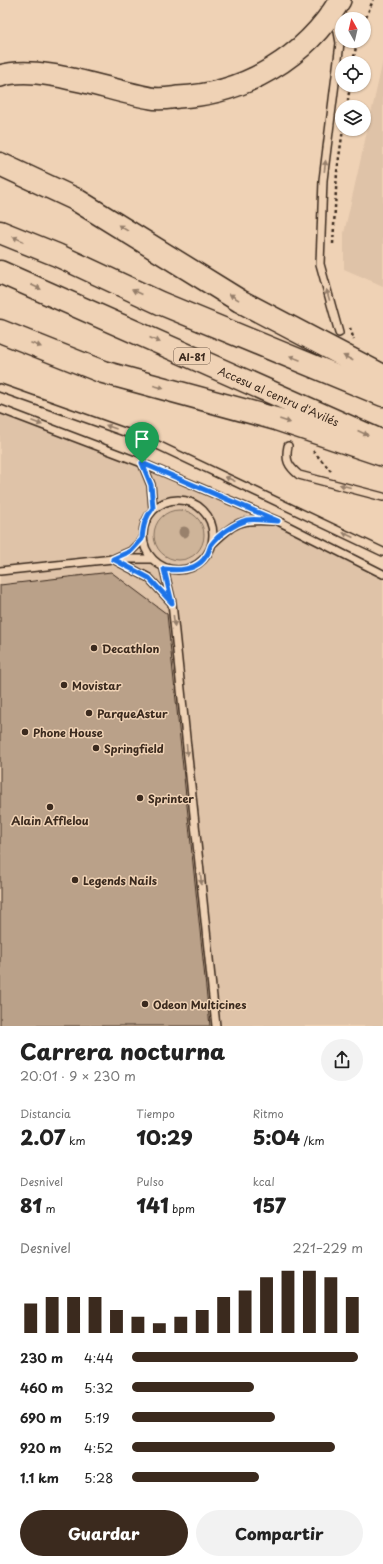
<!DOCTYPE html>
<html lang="es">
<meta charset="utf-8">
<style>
body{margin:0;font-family:"Playpen Sans",sans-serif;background:#f2f2f2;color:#222;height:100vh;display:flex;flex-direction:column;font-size:15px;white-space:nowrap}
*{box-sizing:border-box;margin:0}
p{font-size:13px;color:#767676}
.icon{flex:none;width:22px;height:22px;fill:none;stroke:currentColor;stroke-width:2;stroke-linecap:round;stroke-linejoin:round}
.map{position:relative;height:1026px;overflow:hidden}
.details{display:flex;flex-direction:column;background:#fff;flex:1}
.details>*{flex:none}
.needle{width:26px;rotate:352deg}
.tools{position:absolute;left:335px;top:12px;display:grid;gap:8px}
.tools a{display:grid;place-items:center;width:36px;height:36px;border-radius:50%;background:#fff;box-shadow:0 1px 3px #0004;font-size:20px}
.pin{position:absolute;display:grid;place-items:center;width:34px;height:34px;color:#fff;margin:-41px -17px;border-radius:50% 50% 50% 0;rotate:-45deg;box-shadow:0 0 4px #0007}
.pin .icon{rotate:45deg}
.round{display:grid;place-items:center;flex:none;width:42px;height:42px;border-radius:21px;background:#f2f2f2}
.head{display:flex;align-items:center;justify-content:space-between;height:68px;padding:0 20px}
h1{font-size:22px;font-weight:800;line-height:30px}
.figures{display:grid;grid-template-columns:repeat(3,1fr);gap:6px;height:68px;padding:4px 20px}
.figures div{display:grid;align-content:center}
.figures b{font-size:20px;font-weight:800}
.figures small{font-size:11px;font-weight:400}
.figures p{font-size:11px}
.chart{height:112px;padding:8px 20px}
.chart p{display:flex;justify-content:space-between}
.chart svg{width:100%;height:72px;margin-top:4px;stroke:#3b2a1e;stroke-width:6}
.button{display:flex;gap:8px;margin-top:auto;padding:8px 20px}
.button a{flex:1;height:46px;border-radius:24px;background:#3b2a1e;color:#fff;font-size:16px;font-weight:800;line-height:46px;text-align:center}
.button a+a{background:#f2f2f2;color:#222}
ul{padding:0 20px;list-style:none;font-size:13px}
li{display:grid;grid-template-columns:64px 48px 1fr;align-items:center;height:30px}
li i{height:10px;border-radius:5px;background:#3b2a1e}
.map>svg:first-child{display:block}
.built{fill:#dfc3a8}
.green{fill:#ceb499;stroke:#846f5c}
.building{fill:#baa189;stroke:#3b2a1e}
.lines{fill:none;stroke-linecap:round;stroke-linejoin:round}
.service-casing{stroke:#3b2a1e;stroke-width:10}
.primary-casing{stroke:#3b2a1e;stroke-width:24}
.motorway-casing{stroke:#3b2a1e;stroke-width:25}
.path{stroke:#3b2a1e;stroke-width:2.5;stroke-dasharray:3 3;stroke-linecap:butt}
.service{stroke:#efd2b5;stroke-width:7}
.primary{stroke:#efd2b5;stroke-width:21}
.motorway{stroke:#efd2b5;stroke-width:22}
.tree{fill:#98816c}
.oneway{fill:#957e6a}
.route-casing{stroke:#fff;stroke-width:8}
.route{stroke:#1a73e8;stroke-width:5}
.poi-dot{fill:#3b2a1e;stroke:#efd2b5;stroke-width:1.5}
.labels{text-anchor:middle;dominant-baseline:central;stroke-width:3;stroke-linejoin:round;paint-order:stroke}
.shield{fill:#efd2b5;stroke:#715c4b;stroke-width:1}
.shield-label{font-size:10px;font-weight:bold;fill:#3b2a1e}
.street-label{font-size:11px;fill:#3b2a1e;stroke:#efd2b5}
.poi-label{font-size:11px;font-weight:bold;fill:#3b2a1e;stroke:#efd2b5;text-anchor:start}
</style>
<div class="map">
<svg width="383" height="1026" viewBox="0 0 383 1026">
<rect width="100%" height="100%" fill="#efd2b5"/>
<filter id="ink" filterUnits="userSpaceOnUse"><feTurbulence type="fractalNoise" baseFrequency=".025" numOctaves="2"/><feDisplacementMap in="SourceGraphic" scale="8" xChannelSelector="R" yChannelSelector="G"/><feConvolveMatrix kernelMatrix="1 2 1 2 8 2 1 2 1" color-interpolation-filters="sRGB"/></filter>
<g filter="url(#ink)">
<path class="built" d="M383,61v225l-39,-17v-36z
M0,409l278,112 105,53v452h-383z"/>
<path class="green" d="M154 535a25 25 0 1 1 50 0a25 25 0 1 1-50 0Z"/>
<path class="building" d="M111,572l56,42 43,412h-210v-441z"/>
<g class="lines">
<g class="service-casing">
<path id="service" d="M335,15l5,28 -17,137 -3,84 19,69
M0,388l147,52 236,112
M0,409l142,54 136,58 105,53
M288,446c-3,14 0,20 11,29l84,22
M142,463l9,22 2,23
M143 535a35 35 0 1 1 70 0a35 35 0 1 1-70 0Z
M212,544c24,-22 27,-25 60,-23
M115,558l16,-7 12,-12
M115,560l34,18 23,25
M164,569l8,34 44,423
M0,571l113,-12h38"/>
</g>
<g class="primary-casing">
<path id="primary" d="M0,76c39,-13 109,15 151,22 9,2 19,0 27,-1 67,-3 128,-40 162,-97"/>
</g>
<g class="motorway-casing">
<g id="motorway">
<path d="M0,164l75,35 165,102 143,75"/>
<path d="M0,232l57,23 103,48 223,92"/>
<path id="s1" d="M0,272l383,170"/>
<path d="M0,331l103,41 173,47 107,36"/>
</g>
</g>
<path class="path" d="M364,23l9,-23
M353,63l4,-22
M347,107l3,-22
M333,244l4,-72 6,-43
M350,328l4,12
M313,451l18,20"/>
<use href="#service" class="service"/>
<use href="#primary" class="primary"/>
<use href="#motorway" class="motorway"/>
</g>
<circle class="tree" cx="184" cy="532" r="5.5"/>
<defs><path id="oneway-solid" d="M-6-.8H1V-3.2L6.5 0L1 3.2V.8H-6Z"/></defs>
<g class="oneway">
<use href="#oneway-solid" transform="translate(325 166) rotate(-83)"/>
<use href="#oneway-solid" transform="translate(123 228) rotate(-148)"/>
<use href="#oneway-solid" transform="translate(18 239) rotate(-158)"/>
<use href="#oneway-solid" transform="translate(36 287) rotate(24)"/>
<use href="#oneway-solid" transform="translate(137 292) rotate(-155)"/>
<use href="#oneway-solid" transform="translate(328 295) rotate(-106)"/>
<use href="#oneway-solid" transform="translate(234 297) rotate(-148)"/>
<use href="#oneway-solid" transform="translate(155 340) rotate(24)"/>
<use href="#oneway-solid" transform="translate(36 345) rotate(21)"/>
<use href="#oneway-solid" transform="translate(295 358) rotate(-158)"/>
<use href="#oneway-solid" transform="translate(348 358) rotate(-152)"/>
<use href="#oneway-solid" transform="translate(159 387) rotate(15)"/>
<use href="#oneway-solid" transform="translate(285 421) rotate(19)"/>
<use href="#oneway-solid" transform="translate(37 423) rotate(21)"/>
<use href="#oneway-solid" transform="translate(111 427) rotate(-160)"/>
<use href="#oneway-solid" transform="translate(363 433) rotate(24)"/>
<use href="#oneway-solid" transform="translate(230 479) rotate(-155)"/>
<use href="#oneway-solid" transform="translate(345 486) rotate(-165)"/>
<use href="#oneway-solid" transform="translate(348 535) rotate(-155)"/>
<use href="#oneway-solid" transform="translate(174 621) rotate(84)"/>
<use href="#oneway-solid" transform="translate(187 750) rotate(84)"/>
<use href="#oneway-solid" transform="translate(201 879) rotate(84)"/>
</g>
</g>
<g class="lines" filter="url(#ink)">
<g class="route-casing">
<path id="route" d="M142,463l136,58c-9,0 -23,-3 -31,-1 -13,4 -28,14 -36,25 -2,4 -2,8 -5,11 -9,15 -27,15 -42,13l8,34 -23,-25 -36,-19 18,-8 11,-12c1,-13 3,-21 11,-31l-2,-23z"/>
</g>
<use href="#route" class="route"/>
</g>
<g class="poi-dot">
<circle cx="94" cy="648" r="4"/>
<circle cx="64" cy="685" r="4"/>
<circle cx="89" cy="713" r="4"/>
<circle cx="25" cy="732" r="4"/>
<circle cx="96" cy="748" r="4"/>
<circle cx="140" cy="798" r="4"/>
<circle cx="50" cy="807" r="4"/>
<circle cx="75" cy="880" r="4"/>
<circle cx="145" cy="1004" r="4"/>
</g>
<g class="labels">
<rect class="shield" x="174" y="348" width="36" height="16" rx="3"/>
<g class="shield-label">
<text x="192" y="356">AI-81</text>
</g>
<g class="street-label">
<text stroke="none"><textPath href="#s1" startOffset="305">Accesu al centru d'Avilés</textPath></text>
</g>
<g class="poi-label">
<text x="102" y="648">Decathlon</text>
<text x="72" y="685">Movistar</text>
<text x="97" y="713">ParqueAstur</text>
<text x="33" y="732">Phone House</text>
<text x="104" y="748">Springfield</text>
<text x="148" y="798">Sprinter</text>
<text x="50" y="820" text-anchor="middle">Alain Afflelou</text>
<text x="83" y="880">Legends Nails</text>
<text x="153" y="1004">Odeon Multicines</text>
</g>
</g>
</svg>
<div class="tools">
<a><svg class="needle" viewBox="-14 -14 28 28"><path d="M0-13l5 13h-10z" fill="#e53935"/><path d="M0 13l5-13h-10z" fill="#767676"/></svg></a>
<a><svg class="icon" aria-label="locate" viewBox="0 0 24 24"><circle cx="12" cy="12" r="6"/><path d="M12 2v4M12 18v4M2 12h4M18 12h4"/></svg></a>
<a><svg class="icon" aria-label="layers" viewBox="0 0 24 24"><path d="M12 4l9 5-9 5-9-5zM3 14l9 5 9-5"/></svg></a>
</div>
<div class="pin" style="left:142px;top:463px;background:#1e9e55"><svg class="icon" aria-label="arrive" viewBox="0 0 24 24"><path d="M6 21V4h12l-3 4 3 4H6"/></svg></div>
</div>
<section class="details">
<div class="head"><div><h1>Carrera nocturna</h1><p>20:01 · 9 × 230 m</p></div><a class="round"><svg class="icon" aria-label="share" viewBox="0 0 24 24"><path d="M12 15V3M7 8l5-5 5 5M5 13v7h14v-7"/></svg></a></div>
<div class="figures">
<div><p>Distancia</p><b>2.07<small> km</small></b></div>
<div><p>Tiempo</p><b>10:29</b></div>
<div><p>Ritmo</p><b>5:04<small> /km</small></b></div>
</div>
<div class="figures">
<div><p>Desnivel</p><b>81<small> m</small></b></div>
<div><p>Pulso</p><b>141<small> bpm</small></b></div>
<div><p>kcal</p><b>157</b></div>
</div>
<div class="chart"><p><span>Desnivel</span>221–229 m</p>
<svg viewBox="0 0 160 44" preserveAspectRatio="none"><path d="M5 44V26M15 44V22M25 44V22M35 44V22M45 44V30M55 44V34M65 44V38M75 44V34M85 44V30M95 44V22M105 44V18M115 44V10M125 44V6M135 44V6M145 44V10M155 44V22"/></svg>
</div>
<ul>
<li><b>230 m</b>4:44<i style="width:98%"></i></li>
<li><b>460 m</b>5:32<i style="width:53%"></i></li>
<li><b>690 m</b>5:19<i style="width:62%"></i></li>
<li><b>920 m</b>4:52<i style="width:88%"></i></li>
<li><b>1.1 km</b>5:28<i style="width:55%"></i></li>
</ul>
<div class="button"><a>Guardar</a><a>Compartir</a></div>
</section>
